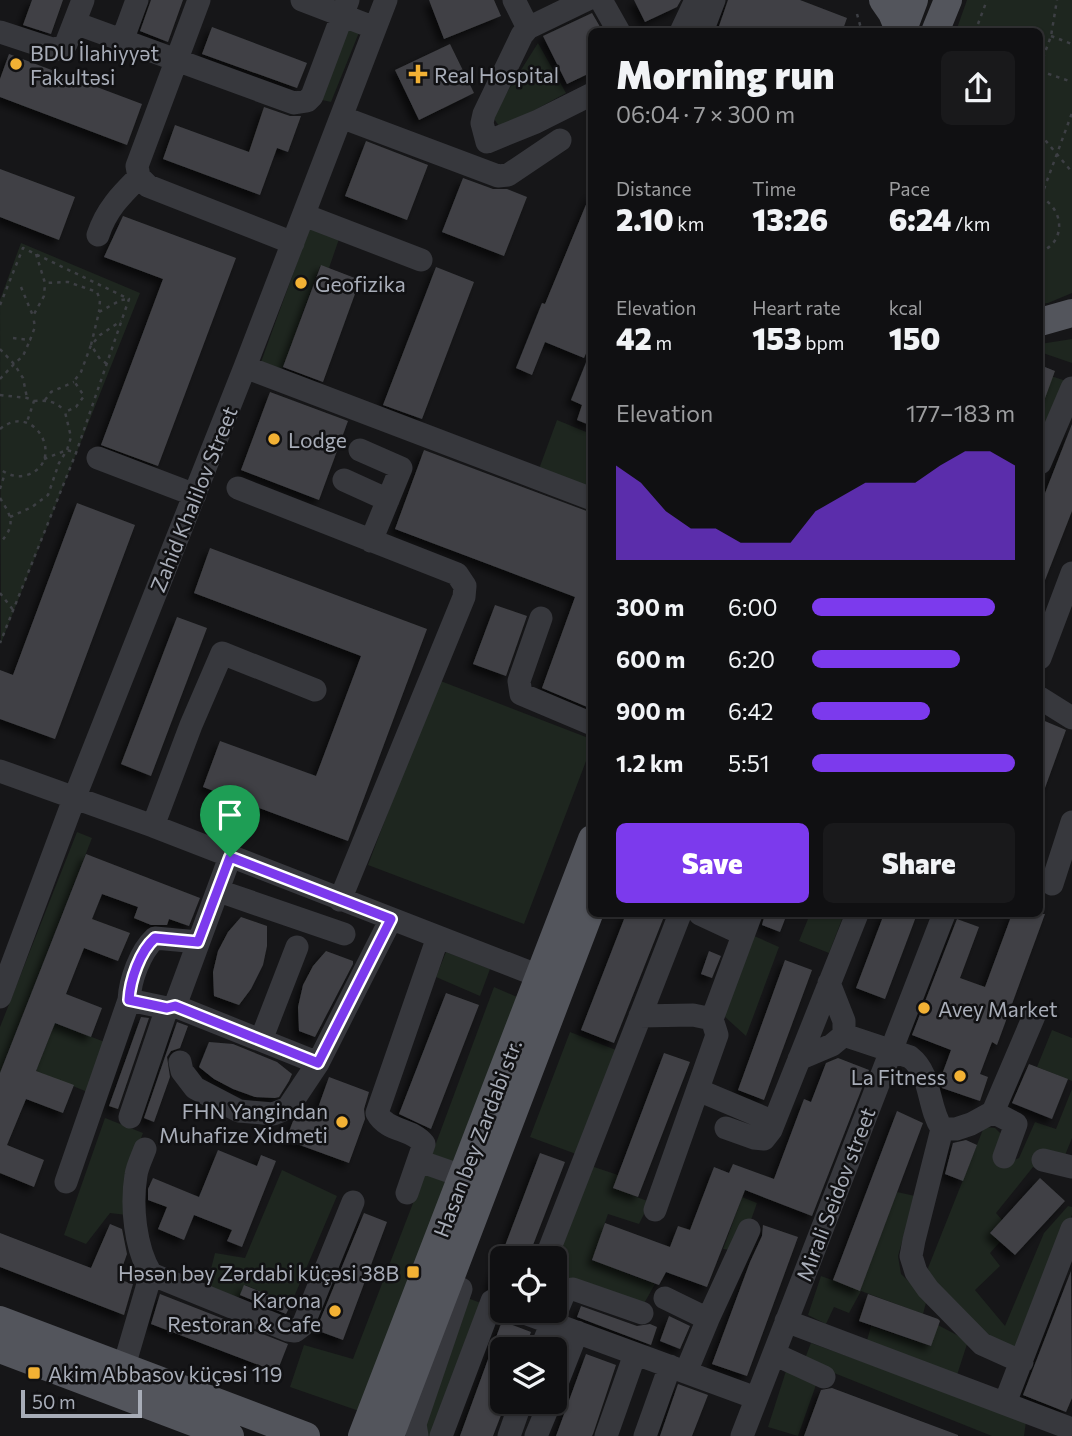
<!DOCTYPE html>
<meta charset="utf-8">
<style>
body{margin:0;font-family:Commissioner,sans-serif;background:#19191b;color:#f1f3f6;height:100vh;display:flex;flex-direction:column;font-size:26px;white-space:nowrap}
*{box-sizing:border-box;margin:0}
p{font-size:23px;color:#9c9d9f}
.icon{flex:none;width:38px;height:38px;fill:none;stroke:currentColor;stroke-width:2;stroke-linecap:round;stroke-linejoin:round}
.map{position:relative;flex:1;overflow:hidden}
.side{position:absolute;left:588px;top:28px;width:455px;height:889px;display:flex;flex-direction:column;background:#101012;border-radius:10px;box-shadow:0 2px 5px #0004,0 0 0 2px #303032}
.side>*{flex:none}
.fabs{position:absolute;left:490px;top:1246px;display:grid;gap:14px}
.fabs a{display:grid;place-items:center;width:77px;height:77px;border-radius:10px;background:#101012;box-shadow:0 2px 5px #0004,0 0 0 2px #303032;font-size:35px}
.scale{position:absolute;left:21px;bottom:18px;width:121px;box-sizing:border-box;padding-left:7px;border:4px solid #a8adb8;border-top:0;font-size:19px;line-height:24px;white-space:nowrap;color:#a8adb8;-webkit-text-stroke:5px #111113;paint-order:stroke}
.pin{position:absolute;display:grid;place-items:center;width:60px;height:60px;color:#fff;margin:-72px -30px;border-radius:50% 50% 50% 0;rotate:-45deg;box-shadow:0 0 7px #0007}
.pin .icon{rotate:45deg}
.round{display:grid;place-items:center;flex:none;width:74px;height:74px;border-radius:10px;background:#19191b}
.headline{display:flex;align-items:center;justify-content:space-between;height:119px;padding:0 28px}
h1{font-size:38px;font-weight:800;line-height:52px}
.metrics{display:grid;grid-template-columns:repeat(3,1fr);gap:10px;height:119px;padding:7px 28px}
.metrics div{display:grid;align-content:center}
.metrics b{font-size:30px;font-weight:800}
.metrics small{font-size:19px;font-weight:400}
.metrics p{font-size:19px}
.chart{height:196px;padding:14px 28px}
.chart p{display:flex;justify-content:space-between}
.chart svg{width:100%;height:126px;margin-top:7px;fill:#7c3aed;opacity:.7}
.primary-button{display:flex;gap:14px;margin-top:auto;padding:14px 28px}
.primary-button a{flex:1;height:80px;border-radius:10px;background:#7c3aed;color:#fff;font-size:28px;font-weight:800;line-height:80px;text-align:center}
.primary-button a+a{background:#19191b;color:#f1f3f6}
ul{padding:0 28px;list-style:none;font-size:23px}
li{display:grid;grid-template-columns:112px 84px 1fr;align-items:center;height:52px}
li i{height:18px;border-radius:9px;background:#7c3aed}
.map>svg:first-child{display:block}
.green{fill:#1e261f}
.building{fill:#404145;filter:url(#shadow)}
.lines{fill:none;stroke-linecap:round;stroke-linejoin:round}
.path{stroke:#3d3f44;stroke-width:2.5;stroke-dasharray:3.5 5;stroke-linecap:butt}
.minor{stroke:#37383d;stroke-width:23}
.major{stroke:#53555c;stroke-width:28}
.route-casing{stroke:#fff;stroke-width:14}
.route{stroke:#7c3aed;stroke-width:9}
.poi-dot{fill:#f2b134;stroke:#111113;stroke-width:2.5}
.labels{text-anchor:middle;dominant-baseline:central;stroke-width:5;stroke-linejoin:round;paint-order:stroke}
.poi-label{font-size:21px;fill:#a8adb8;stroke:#111113;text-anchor:start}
.street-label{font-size:21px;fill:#a8adb8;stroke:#111113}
</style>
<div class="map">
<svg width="1072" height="1436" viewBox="0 0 1072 1436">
<defs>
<filter id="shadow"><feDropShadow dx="-5" dy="5" stdDeviation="3.5" flood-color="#0009"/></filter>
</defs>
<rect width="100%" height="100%" fill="#161618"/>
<path class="green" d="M967,0h105v293l-24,10 -8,1v-272l-84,-1z
M347,20l15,5 -31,77 -13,-3z
M538,43l28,50 -57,31 -10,2 -7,-10z
M310,227l29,12 -10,29 -9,-2 -38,104 -21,-8z
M21,243l119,50 -139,350 -1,-343z
M1072,339v24l-32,-11v-8z
M1048,375l18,6 -26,65v-53z
M557,420l34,14v54l-52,-19z
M438,680l153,59v9l-67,176 -156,-59z
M77,832l15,6 -92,235v-46z
M810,914h34l-15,39 -30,-12z
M752,935l27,12 -33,89 -22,-20z
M446,952l44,17 -10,27 -44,-19z
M494,987l23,10 -64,165 -21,-8z
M55,1023l55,21 -20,49 -54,-22z
M1052,1030l20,8v43l-35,-14z
M570,1032l46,18 -40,104 -46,-17z
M1072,1089v49l-15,37 -24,-8 -37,46 6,7 -12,13 10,9 -10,11 10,13 -25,24 30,36 39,-93 24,-27 4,1v8l-54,137 -28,-13 -60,-60 -2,-11 56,-141 11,1 8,8 4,27 12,-5 16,-36 21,7z
M105,1118l38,15 -14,37 6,46 -25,-3 -24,31 -22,-9z
M591,1166l27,9 -5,13 37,14 -11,22 -31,-10 -16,46 63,24 -13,23 -87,-34v-15z
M282,1170l55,26 -46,108 -46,-19 -7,15 -32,-11 9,-36 30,5z
M425,1172l26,9 -89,231 -72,-25 14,-42 49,14z
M897,1192l18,4 -17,60 3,18 26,25 -4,15 -62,-23 -12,22 -15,-6 -8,17 -18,-9 13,-39 39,14z
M742,1197l15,6 -17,48 -17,-2z
M457,1294l37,14 -47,128h-18l-22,-8z
M938,1325l30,16 -11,34 -91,-31 5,-18 59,20z
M811,1343l215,78 -2,15h-32l-188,-75z
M786,1371l31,11 -19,54 -30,-9z"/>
<path class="building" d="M32,0h31l-12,34 -28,-9z
M151,0h32l-15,42 -28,-11z
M429,0h65l7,16 -57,23z
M634,0h47l-4,7 -32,15z
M728,0h72l47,18 -5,14h-125z
M592,13l11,19h-11v40l-25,12 -24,-48z
M212,27l95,36 -10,25 -95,-34z
M450,44l24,49 -55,27 -24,-50z
M9,54l133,50 -15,41 -127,-48v-18z
M264,107l26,9h11l-13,36 -11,-4 -17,47 -97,-36 12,-34 74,27z
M366,141l62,24 -21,55 -62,-24z
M0,169l75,28 -16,43 -59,-23z
M463,178l30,11h14l20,8 -23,59 -62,-24z
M592,190v150l-8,18 -39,-16 -13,33 -16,-7 26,-65 3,1z
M123,216l113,42 -78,208 -57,-21 62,-166 -59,-22z
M321,265l39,15 -37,102 -40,-15z
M436,267l38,15 -52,137 -39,-14z
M591,350h1v76l-15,-6 5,-15 -11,-5z
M1040,365l15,6 -14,38h-1z
M270,392l78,29 -29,79 -78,-30z
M1072,424v87l-32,82v-87z
M424,450l168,63v196l-50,-21 33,-91 -180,-68z
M77,503l58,22 -80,214 -55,-20v-49l13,5z
M210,548l217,81 -79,212 -145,-54 17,-46 96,35 45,-120 -167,-63z
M495,605l32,11 -21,60 -33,-12z
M177,617l30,11 -56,148 -30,-12z
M1040,719l26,11 -25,69h-1z
M86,854l114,44 -11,28 -20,-7 -2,6h-16l-17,-7 4,-11 -36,-13 -10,25 38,14 -12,28 -34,-13 -18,46 36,14 -11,29 -36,-14 -19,48 38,14 -11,28 -37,-14 -19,46 37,15 -10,27 -34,-14v-100z
M626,914h39l-51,129 -33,-13z
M765,914h22l-7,18 -18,-7z
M884,914h33l-32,85 -29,-11z
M1012,914h33l-48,131 -5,-3 -12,32 8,3 -8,24 -38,-13 -2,-8 11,-30 -39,-15 45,-116 22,8 -19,51 25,9z
M241,917l26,9v20l-4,19 -12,24 -12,16 -25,-9 -1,-24 5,-21 10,-19z
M326,951l27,10v3l-38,73 -16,-6 -1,-24 5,-22 10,-19z
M709,951l12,5 -9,22 -11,-4z
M785,960l27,10 -48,130 -26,-10z
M446,993l33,12 -48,124 -32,-15z
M141,1017l8,1 -31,91 -9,-3z
M177,1022l11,4 -8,22 -9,3 -4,6 3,20 -16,45 -10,-4z
M209,1042l24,2 44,18 15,12 -3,7 -10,16 -4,1 -20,-1 -22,-8 -19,-10 -15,-12z
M664,1053l26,9 -52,135 -25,-9z
M838,1058l31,12 -57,146 -67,-26 -38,97 -41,-15 -7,13 -67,-25 13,-37 65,24 8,-21 12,4 24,-63 15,6 4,-9 41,15 30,-80 7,3 15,-39z
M1029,1064l39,15 -16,40 -40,-16z
M329,1077l40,15 -5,17 1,10 -16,44 -63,-23 7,-19 8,-7 13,5z
M897,1111l26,12 -63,168 -27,-11z
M966,1140l11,5 -14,36 -18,-7 8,-31z
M218,1150l39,16 4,-11 15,6 -34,86 -15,-6 5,-11 -38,-15 -10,25 -26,-11 9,-22 -19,-7v-11l5,-11 46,19z
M540,1153l25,9 -37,96h-26v34l-6,-4h-7z
M1040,1178l25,23 -50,54 -25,-22z
M364,1213l23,9 -44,118 -27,-10z
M110,1224l12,5 5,25 -9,25 15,5 -9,31 -124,-48v-34l91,35z
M763,1225l35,12 -51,139 -35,-12 38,-102 12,-26z
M1071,1271l1,127 -6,14 -43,-17z
M244,1285l47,19 -5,10 -46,-19z
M160,1294l128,50 -11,28 -126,-48z
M868,1294l70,25 2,2 -9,25 -72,-25z
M581,1306l56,20 13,-2 7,3 -6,18 -74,-28z
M669,1316l21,10 -10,23 -20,-8z
M502,1321l29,11 -6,17h-23v53h4l-13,34h-33z
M586,1354l30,11 -23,69 -1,2h-36z
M678,1384l30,11 -16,41h-32z
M832,1388l126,47v1h-154l17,-46z"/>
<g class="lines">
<path class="path" d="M857,14l5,18
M975,32l12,-32
M1051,36l21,8
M1040,66l11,-30 6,-36
M1040,71l32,11
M1040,134l32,38
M1040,197c24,11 27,45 0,55
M1041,197l31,-84
M36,254l9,29 23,-1 29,10 3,8 -1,12
M21,287l12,29 11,-20 1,-13
M0,305l23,-57 106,51 -53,154 -76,190
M13,338l17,2 5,-13 -2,-11
M94,342l6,-7 21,-14
M91,345l8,-33 22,-12 8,-1
M0,349l14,15 9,-8 7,-16
M0,379l14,-15 9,14 4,20
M0,395l27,3 7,3 -7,21
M45,400l6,-8 23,-10
M34,401c12,-1 23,0 30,10
M0,429c35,-29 67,33 27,46 -10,3 -19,0 -27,-6
M44,459l23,-9 10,3
M0,489l5,-16
M0,498c12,19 16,27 0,45
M10,517l22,-10 16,-12 11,-32 8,-13 4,-13 -6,-25 11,-5 8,-11 -10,-15 7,-9 10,-27 9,14 7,5
M0,593l14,18"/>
<path class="minor" d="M199,0l-62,166 2,11 9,9 145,57
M302,0l73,28
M514,0l14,28
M586,0l-58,28 -6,7 -38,79 -2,9 5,19 49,-20 56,-28
M601,0l18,32
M75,23l219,80 13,-2 5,-5 36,-96
M0,32l55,18 11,-6 17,-44
M681,32l15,-32
M702,32l12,-32
M122,41l15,-41
M341,117l157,59 10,-1 52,-35
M304,215l117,45
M98,235c8,-25 23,-40 41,-58
M245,367l347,132
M360,450l41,18 -30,73
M98,458l97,37
M1040,463l32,-75
M344,480l44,20
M238,488l219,86 8,12 -1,11 -124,303
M541,618l-22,63 2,13 71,30
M1040,658l32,-85
M1040,698l32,20
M0,771l153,55 386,150
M153,826l38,-101 31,-72 93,37
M1052,884l20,-62
M219,891l125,43
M700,914l43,20
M0,997l74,-198 171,-432 141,-367
M129,1000l38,8 8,-2 55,-149
M175,1006l143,57
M640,1016l53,-1 19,4
M844,1035l66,22c22,17 17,49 32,72h14l15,-5 22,-12 41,-96
M261,1040l36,-93
M799,1059l33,-14 12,-10v-14l-15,-38
M180,1062l2,9 13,17 44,23 34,3 15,-6 30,-45 73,-144
M698,1090l76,32
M993,1112l23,12 -12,33
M130,1117l37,-109
M726,1128l28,10 10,1 7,-9 86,-216
M942,1129l-28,111 -3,16 5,16 12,17 54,55 40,18
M145,1149c-3,8 -8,18 -9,26 -5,31 -1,73 15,99l137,56 7,1 8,-6 50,-123
M1043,1160l29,7
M419,1161l43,15
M66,1182l63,-182c1,-20 11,-48 26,-62l43,4
M407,1193l17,-49c-12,-16 -37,-12 -47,-31l61,-176
M655,1210l62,-175 -5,-16 39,-105
M546,1258l134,-344
M665,1298l43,21
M519,1311l237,87
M786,1321l286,108
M541,1349l24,-58 8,-2 69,24
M774,1354l50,23
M124,1366l27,-92
M686,1372l22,-53 41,-89
M555,1388l22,-56
M1005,1403l67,-174
M417,1436l-2,-12 46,-135
M441,1436l51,-135
M509,1436l12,-34
M536,1436l14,-34
M606,1436l29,-82
M645,1436l25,-70
M742,1436l202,-522"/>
<path class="major" d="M883,0l9,13 8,19
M902,32l12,-32
M935,32l13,-32
M1040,322l32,-9
M0,1320l306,116
M0,1349l230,87
M362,1436l230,-597
M390,1436l202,-530"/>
</g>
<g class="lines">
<g class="route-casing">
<path id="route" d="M230,857l161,62 -73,144 -143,-57 -8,2 -38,-8c1,-20 11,-49 26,-62l43,4z"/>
</g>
<use href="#route" class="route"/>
</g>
<g class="poi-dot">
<circle cx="16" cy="64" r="7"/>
<path d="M414.5 63.5h7v7h7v7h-7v7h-7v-7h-7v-7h7z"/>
<circle cx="301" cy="283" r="7"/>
<circle cx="274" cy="439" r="7"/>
<circle cx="924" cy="1008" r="7"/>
<circle cx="960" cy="1076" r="7"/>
<circle cx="342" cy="1122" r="7"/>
<rect x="406" y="1265" width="14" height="14" rx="3.5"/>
<circle cx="335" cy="1311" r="7"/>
<rect x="27" y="1366" width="14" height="14" rx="3.5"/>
</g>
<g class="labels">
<g class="poi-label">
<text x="30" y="52">BDU İlahiyyət<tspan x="30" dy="24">Fakultəsi</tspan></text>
<text x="434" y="74">Real Hospital</text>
<text x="315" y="283">Geofizika</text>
<text x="288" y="439">Lodge</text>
<text x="938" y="1008">Avey Market</text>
<text x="946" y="1076" text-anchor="end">La Fitness</text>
<text x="328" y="1110" text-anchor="end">FHN Yangindan<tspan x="328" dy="24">Muhafize Xidmeti</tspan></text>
<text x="399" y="1272" text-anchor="end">Həsən bəy Zərdabi küçəsi 38B</text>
<text x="321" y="1299" text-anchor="end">Karona<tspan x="321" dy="24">Restoran &amp; Cafe</tspan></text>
<text x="48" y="1373">Akim Abbasov küçəsi 119</text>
</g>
<g class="street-label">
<text transform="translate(193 499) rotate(-68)">Zahid Khalilov Street</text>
<text transform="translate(477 1138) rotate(-69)">Hasan bey Zardabi str.</text>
<text transform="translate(835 1194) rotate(-69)">Mirali Seidov street</text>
</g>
</g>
</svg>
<div class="fabs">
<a><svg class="icon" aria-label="locate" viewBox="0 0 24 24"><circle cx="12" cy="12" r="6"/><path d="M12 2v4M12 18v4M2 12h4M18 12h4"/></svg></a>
<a><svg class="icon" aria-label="layers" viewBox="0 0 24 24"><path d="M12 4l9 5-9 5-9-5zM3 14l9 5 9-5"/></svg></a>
</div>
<div class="scale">50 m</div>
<div class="pin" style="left:230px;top:857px;background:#1e9e55"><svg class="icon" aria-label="arrive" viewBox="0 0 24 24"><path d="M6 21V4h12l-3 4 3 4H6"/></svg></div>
<section class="side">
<div class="headline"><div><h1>Morning run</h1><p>06:04 · 7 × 300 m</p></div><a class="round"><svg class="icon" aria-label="share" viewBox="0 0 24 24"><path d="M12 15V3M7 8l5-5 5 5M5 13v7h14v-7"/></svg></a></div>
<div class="metrics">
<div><p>Distance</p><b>2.10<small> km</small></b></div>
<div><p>Time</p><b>13:26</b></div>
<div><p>Pace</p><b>6:24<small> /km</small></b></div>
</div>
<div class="metrics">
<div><p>Elevation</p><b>42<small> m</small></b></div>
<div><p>Heart rate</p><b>153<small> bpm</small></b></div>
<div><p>kcal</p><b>150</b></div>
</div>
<div class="chart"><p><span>Elevation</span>177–183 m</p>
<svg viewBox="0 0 160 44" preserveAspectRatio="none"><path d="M0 44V11L10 17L20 27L30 33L40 33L50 38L60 38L70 38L80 27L90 22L100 17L110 17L120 17L130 11L140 6L150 6L160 11V44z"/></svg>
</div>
<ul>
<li><b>300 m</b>6:00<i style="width:90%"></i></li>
<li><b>600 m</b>6:20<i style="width:73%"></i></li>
<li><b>900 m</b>6:42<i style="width:58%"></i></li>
<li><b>1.2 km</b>5:51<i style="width:100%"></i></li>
</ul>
<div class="primary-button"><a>Save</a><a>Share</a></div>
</section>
</div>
